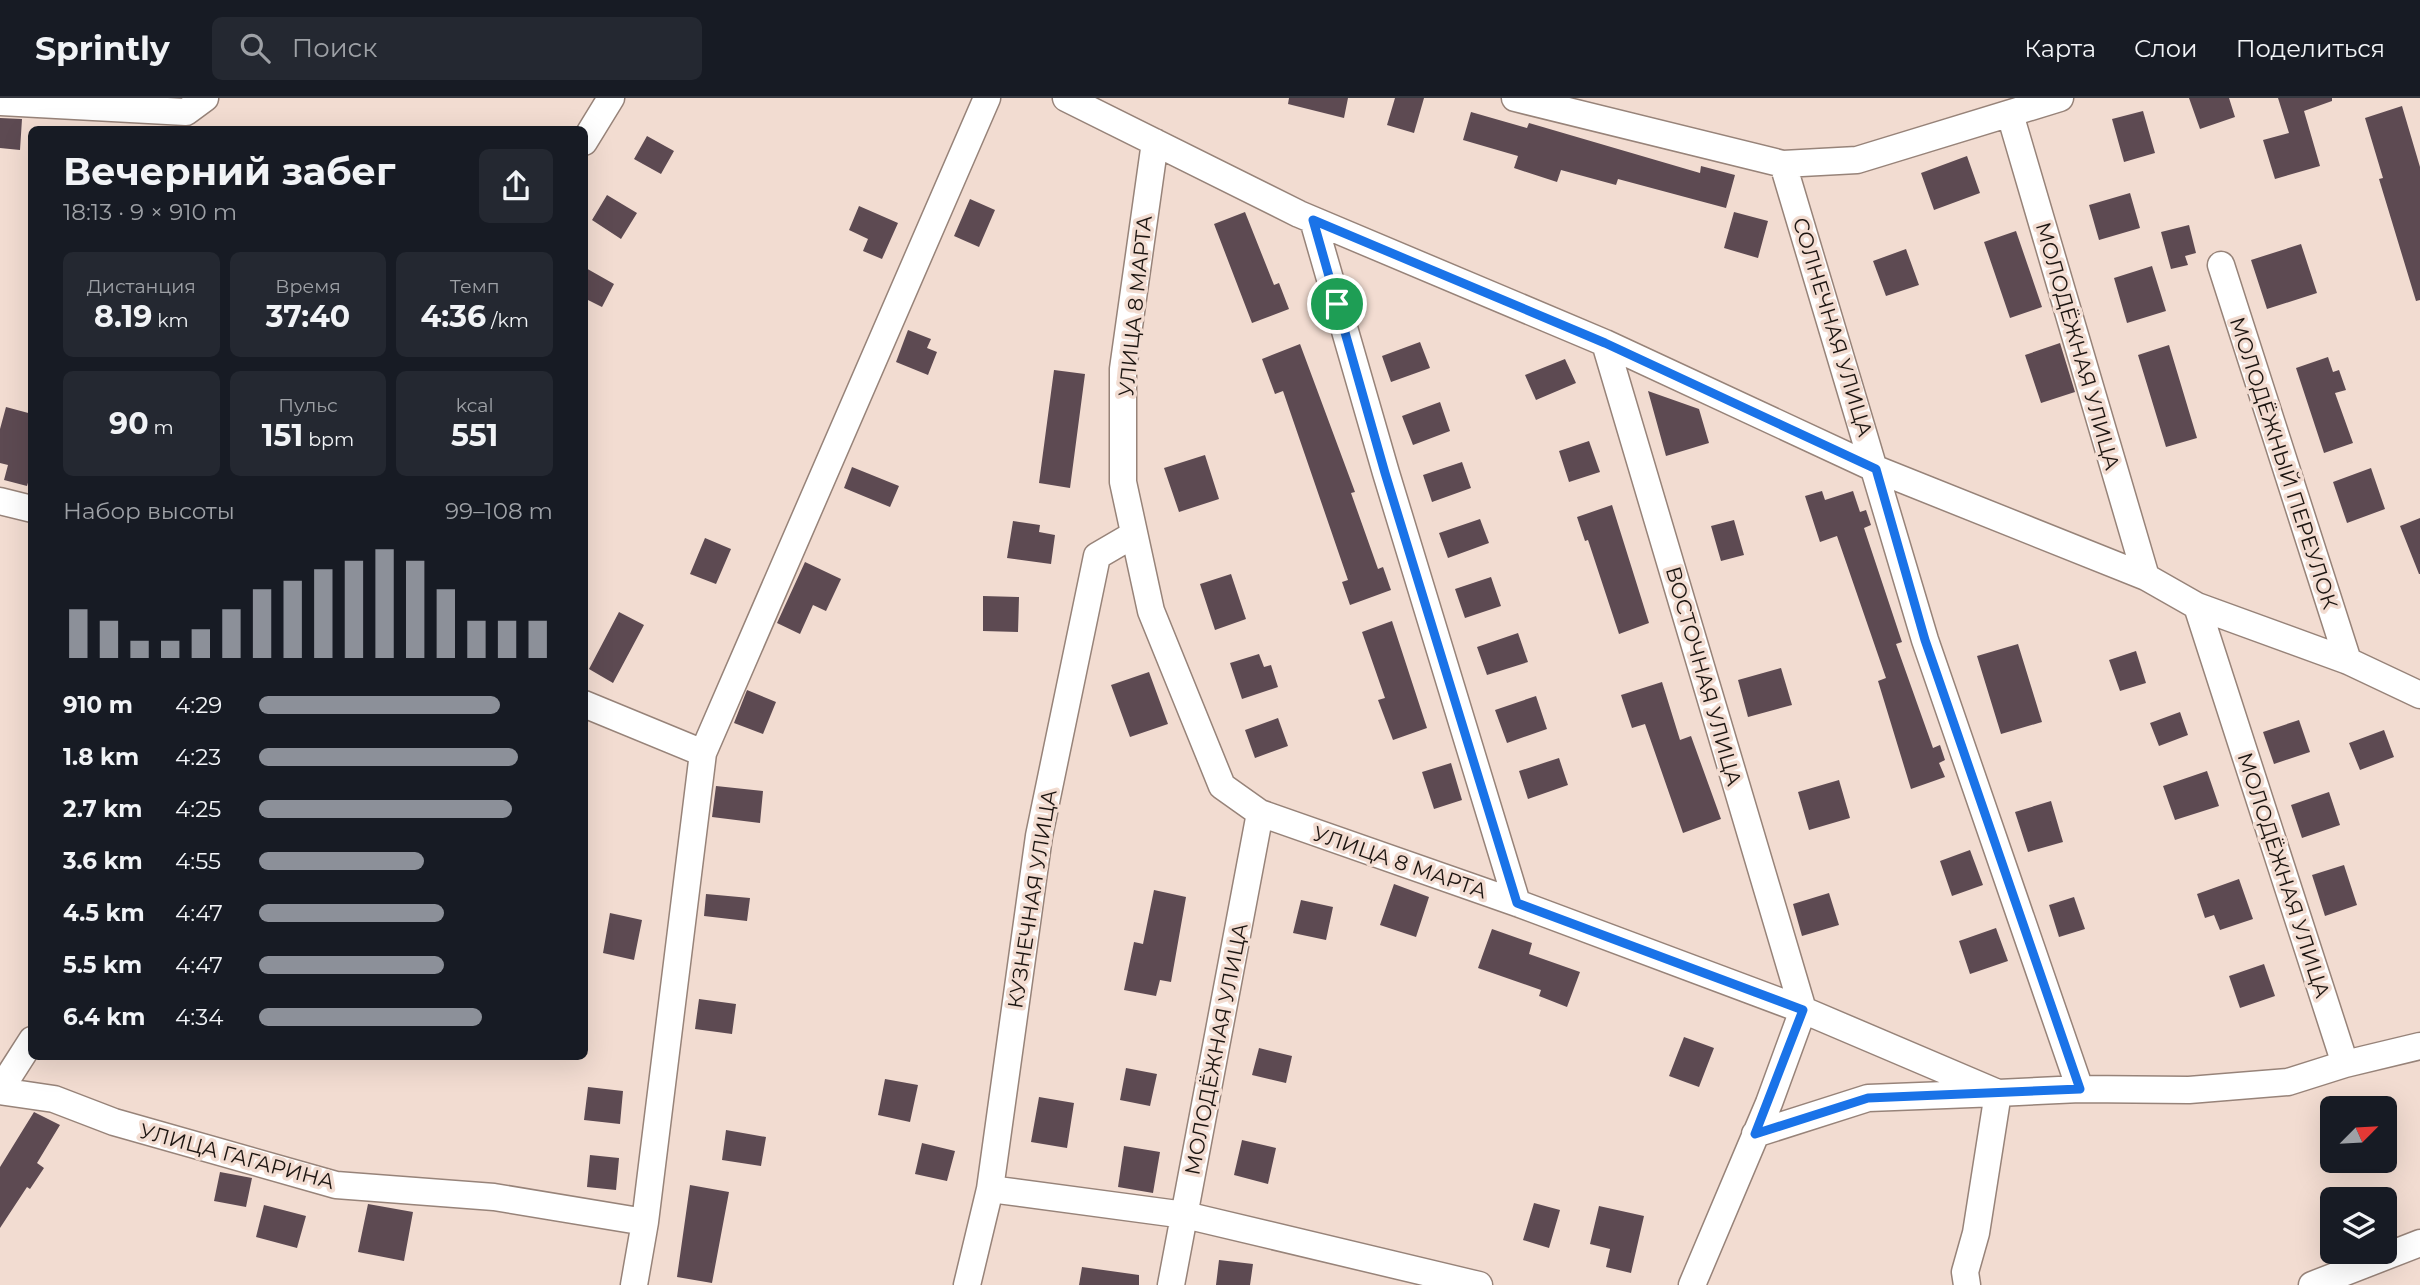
<!DOCTYPE html>
<html lang="ru">
<meta charset="utf-8">
<style>
body{margin:0;font-family:Montserrat,sans-serif;background:#242831;color:#f1f3f6;height:100vh;display:flex;flex-direction:column;font-size:26px;white-space:nowrap}
*{box-sizing:border-box;margin:0}
p{font-size:23px;color:#9ea1a6}
.icon{flex:none;width:38px;height:38px;fill:none;stroke:currentColor;stroke-width:2;stroke-linecap:round;stroke-linejoin:round}
.map{position:relative;flex:1;overflow:hidden}
.drawer{position:absolute;left:28px;top:28px;width:560px;height:934px;display:flex;flex-direction:column;background:#171b24;border-radius:10px;box-shadow:0 7px 28px #0002}
.drawer>*{flex:none}
.needle{width:46px;rotate:66deg}
.buttons{position:absolute;left:2320px;top:998px;display:grid;gap:14px}
.buttons a{display:grid;place-items:center;width:77px;height:77px;border-radius:10px;background:#171b24;box-shadow:0 7px 28px #0002;font-size:35px}
.pin{position:absolute;display:grid;place-items:center;width:60px;height:60px;color:#fff;margin:-30px;border:4px solid #fff;border-radius:50%;box-shadow:0 2px 7px #0007}
.round{display:grid;place-items:center;flex:none;width:74px;height:74px;border-radius:10px;background:#242831}
.overview{display:flex;align-items:center;justify-content:space-between;height:119px;padding:0 35px}
h1{font-size:38px;font-weight:700;line-height:52px}
.figures{display:grid;grid-template-columns:repeat(3,1fr);gap:10px;height:119px;padding:7px 35px}
.figures div{display:grid;align-content:center;border-radius:10px;background:#242831;text-align:center}
.figures b{font-size:30px;font-weight:700}
.figures small{font-size:19px;font-weight:400}
.figures p{font-size:19px}
.chart{height:196px;padding:14px 35px}
.chart p{display:flex;justify-content:space-between}
.chart svg{width:100%;height:126px;margin-top:7px;stroke:#8c9099;stroke-width:6}
ul{padding:0 35px;list-style:none;font-size:23px}
li{display:grid;grid-template-columns:112px 84px 1fr;align-items:center;height:52px}
li i{height:18px;border-radius:9px;background:#8c9099}
header{display:flex;align-items:center;gap:42px;box-sizing:border-box;height:98px;padding:0 35px;background:#171b24;border-bottom:2px solid #363941}
header strong{font-size:33px}
nav{display:flex;gap:38px;margin-inline-start:auto;font-size:24px}
.search{width:490px;height:63px;background:#242831;display:flex;align-items:center;gap:18px;box-sizing:border-box;padding:0 24px;border-radius:10px;color:#9ea1a6;font-size:26px}
.map>svg:first-child{display:block}
.building{fill:#5d4a52}
.lines{fill:none;stroke-linecap:round;stroke-linejoin:round}
.minor-casing{stroke:#978379;stroke-width:29}
.minor{stroke:#fff;stroke-width:26}
.route-casing{stroke:#fff;stroke-width:14}
.route{stroke:#1a73e8;stroke-width:9}
.labels{text-anchor:middle;dominant-baseline:central;stroke-width:7;stroke-linejoin:round;paint-order:stroke}
.street-label{font-size:21px;fill:#1c1511;stroke:#f2dcd1}
</style>
<header>
<strong>Sprintly</strong>
<div class="search"><svg class="icon" aria-label="search" viewBox="0 0 24 24"><circle cx="10" cy="10" r="6"/><path d="M15 15l6 6"/></svg>Поиск</div>
<nav><a>Карта</a><a>Слои</a><a>Поделиться</a></nav>
</header>
<div class="map">
<svg width="2420" height="1187" viewBox="0 0 2420 1187">
<rect width="100%" height="100%" fill="#f2dcd1"/>
<path class="building" d="M1289,0h59l-4,20 -56,-14z
M1395,0h29l-10,35 -27,-8z
M2189,0h40l6,19 -35,12z
M2278,0h54v3l-28,10 16,55 -45,13 -12,-39 26,-7z
M2402,8l18,61v133l-4,1 -37,-122 4,-1 -18,-60z
M2143,13l12,42 -31,9 -12,-43z
M1471,14l56,16 2,-5 171,50 1,-7 34,9 -9,33 -108,-29 -2,6 -55,-15 -4,12 -43,-14 4,-12 -55,-16z
M0,20l22,1 -2,31 -20,-2z
M647,38l27,15 -13,23 -27,-15z
M1967,58l13,37 -46,17 -13,-37z
M2130,95l10,35 -41,12 -10,-35z
M607,97l30,18 -16,26 -29,-19z
M970,101l25,11 -16,37 -25,-11z
M859,108l39,17 -16,36 -19,-8 5,-12 -19,-9z
M1245,114l29,73 5,-2 10,26 -37,14 -38,-99z
M1734,114l34,9 -10,37 -34,-10z
M2189,127l7,28 -11,3 3,9 -17,4 -10,-37z
M2016,133l26,76 -32,11 -26,-76z
M2301,146l16,49 -50,16 -16,-49z
M1906,151l13,36 -33,11 -13,-35z
M2152,168l14,45 -39,12 -13,-45z
M584,169l30,17 -12,23 -18,-9z
M908,232l23,9 -4,9 10,4 -9,23 -32,-13z
M1420,244l10,26 -39,14 -9,-26z
M2060,245l15,49 -34,11 -16,-48z
M1300,246l55,148 -4,1 27,76 5,-2 8,23 -41,15 -8,-23 6,-2 -65,-189 -8,3 -13,-35z
M2169,247l28,93 -31,9 -28,-92z
M2328,259l5,15 6,-2 7,20 -11,3 18,50 -29,10 -28,-85z
M1565,261l11,24 -40,17 -11,-25z
M1054,272l31,4 -15,114 -31,-5z
M1648,293l51,18 10,34 -43,13z
M1440,304l10,29 -37,14 -11,-29z
M6,309l26,7v55l-5,17 -23,-6 4,-15 -8,-2v-34z
M1589,343l11,31 -31,10 -10,-31z
M1205,357l14,44 -40,13 -15,-44z
M1462,364l9,26 -39,14 -9,-27z
M852,369l47,19 -9,21 -46,-19z
M2371,370l14,41 -38,14 -14,-41z
M1822,393l3,9 28,-9 7,21 6,-2 5,15 -7,3 38,114 -6,2 37,104 7,-3 5,15 -6,3 6,14 -34,12 -33,-108 8,-3 -49,-142 -17,6 -15,-46z
M1612,407l37,118 -30,11 -31,-94 -3,1 -8,-24z
M2420,420v56h-1l-19,-48z
M1480,421l9,24 -41,15 -9,-25z
M1734,422l10,35 -23,6 -10,-35z
M1013,423l27,4 -1,7 16,3 -4,29 -44,-6z
M705,440l26,11 -15,35 -26,-10z
M805,464l36,17 -15,32 -13,-6 -13,29 -23,-11z
M1231,476l15,45 -31,11 -15,-46z
M1491,479l10,29 -36,12 -10,-29z
M983,498l36,1 -1,35 -35,-1z
M619,514l25,13 -31,58 -24,-14z
M1392,523l35,107 -34,12 -15,-40 7,-2 -23,-66z
M1518,535l10,29 -41,13 -10,-28z
M2018,546l24,78 -41,12 -24,-78z
M2136,553l10,32 -26,8 -11,-31z
M1259,556l5,13 7,-2 7,22 -36,12 -12,-36z
M1781,570l11,37 -44,12 -10,-37z
M1149,574l19,52 -38,13 -19,-52z
M1662,584l18,58 11,-4 30,83 -38,14 -38,-109 -13,4 -11,-33z
M747,592l29,12 -13,32 -29,-11z
M1536,598l11,33 -40,14 -12,-33z
M2180,614l8,23 -29,11 -9,-23z
M1278,620l10,28 -33,12 -10,-28z
M2299,622l11,32 -36,12 -11,-32z
M2384,632l10,27 -34,13 -11,-27z
M1559,660l9,27 -40,14 -9,-28z
M1451,665l11,37 -28,9 -12,-37z
M2207,673l12,35 -44,14 -12,-34z
M1839,682l11,38 -41,12 -11,-38z
M716,688l47,5 -3,32 -48,-6z
M2329,694l11,33 -38,13 -11,-33z
M2051,703l12,41 -35,10 -13,-40z
M1970,752l13,35 -31,11 -12,-35z
M2344,767l13,40 -32,11 -13,-41z
M2239,781l14,40 -33,11 -6,-15 -9,3 -8,-24z
M1394,786l35,13 -13,40 -36,-12z
M1154,792l32,7 -15,85 -11,-2 -4,16 -32,-6 10,-48 9,2z
M1829,795l10,32 -37,11 -9,-32z
M706,796l44,4 -3,23 -43,-5z
M2074,799l11,32 -26,8 -10,-32z
M1301,802l32,7 -7,33 -33,-7z
M610,815l32,7 -8,40 -31,-7z
M1996,830l12,33 -38,13 -11,-33z
M1492,831l40,14 -3,11 51,18 -13,35 -28,-11 2,-6 -63,-22z
M2264,866l11,32 -35,12 -11,-32z
M699,901l37,5 -4,30 -37,-5z
M1684,939l30,11 -15,39 -30,-11z
M1259,950l33,8 -6,27 -34,-8z
M1126,970l31,6 -7,32 -30,-6z
M885,981l33,6 -8,37 -32,-7z
M588,989l35,4 -3,33 -36,-4z
M1039,999l35,6 -7,45 -36,-6z
M34,1014l26,13 -23,38 7,5 -14,21 -3,-2 -27,41v-61z
M726,1032l40,7 -5,29 -39,-6z
M1242,1042l34,8 -8,36 -34,-9z
M922,1045l33,8 -8,30 -32,-7z
M1124,1048l36,6 -7,41 -35,-6z
M590,1057l29,3 -3,32 -29,-3z
M220,1074l32,6 -6,29 -32,-6z
M690,1087l39,7 -17,91 -35,-6z
M1534,1105l26,7 -11,38 -26,-8z
M368,1106l45,8 -9,49 -46,-9z
M264,1107l42,11 -9,32 -41,-11z
M1599,1108l45,10 -13,57 -25,-6 4,-18 -20,-5z
M1219,1162l34,4 -3,21h-34z
M1082,1169l57,8v10h-60z"/>
<g class="lines">
<g class="minor-casing">
<path id="minor" d="M1066,0l233,116 306,129 271,126 270,108 51,29 151,55 72,34
M1515,0l268,66 74,-4 203,-62
M0,4l186,10 19,-14
M2010,16l136,463
M584,44l27,-44
M1155,44l-32,227v113l28,129 71,175 38,27 257,90 286,107 195,83 82,-4 109,1 99,-8 57,-18 75,-18
M1783,66l142,476 155,449
M1313,122l73,253 131,430
M2221,167l127,396
M1605,245l198,667
M0,403l32,8
M2197,508l148,458
M584,606l119,49
M0,992l32,-50
M0,993l54,8 60,23 222,63 158,12 151,25
M1755,1036l113,-36 130,-5 -22,140 -11,39 2,13
M990,1091l195,26 294,70
M634,1187l11,-63 58,-469 284,-655
M967,1187l23,-96 49,-353 58,-280 36,-21
M1171,1187l89,-472
M1692,1187l77,-182 34,-93
M2312,1187l108,-42"/>
</g>
<use href="#minor" class="minor"/>
</g>
<g class="lines">
<g class="route-casing">
<path id="route" d="M1313,122l292,123 271,126 49,171 155,449 -212,9 -113,36 48,-124 -286,-107 -132,-430z"/>
</g>
<use href="#route" class="route"/>
</g>
<g class="labels">
<g class="street-label">
<text transform="translate(1135 208) rotate(-84)">УЛИЦА 8 МАРТА</text>
<text transform="translate(1833 229) rotate(73)">СОЛНЕЧНАЯ УЛИЦА</text>
<text transform="translate(2078 248) rotate(74)">МОЛОДЁЖНАЯ УЛИЦА</text>
<text transform="translate(2284 365) rotate(72)">МОЛОДЁЖНЫЙ ПЕРЕУЛОК</text>
<text transform="translate(1704 578) rotate(74)">ВОСТОЧНАЯ УЛИЦА</text>
<text transform="translate(1400 764) rotate(19)">УЛИЦА 8 МАРТА</text>
<text transform="translate(2284 777) rotate(72)">МОЛОДЁЖНАЯ УЛИЦА</text>
<text transform="translate(1032 801) rotate(-81)">КУЗНЕЧНАЯ УЛИЦА</text>
<text transform="translate(1216 951) rotate(-79)">МОЛОДЁЖНАЯ УЛИЦА</text>
<text transform="translate(237 1058) rotate(15)">УЛИЦА ГАГАРИНА</text>
</g>
</g>
</svg>
<div class="buttons">
<a><svg class="needle" viewBox="-14 -14 28 28"><path d="M0-13l5 13h-10z" fill="#e53935"/><path d="M0 13l5-13h-10z" fill="#9ea1a6"/></svg></a>
<a><svg class="icon" aria-label="layers" viewBox="0 0 24 24"><path d="M12 4l9 5-9 5-9-5zM3 14l9 5 9-5"/></svg></a>
</div>
<div class="pin" style="left:1337px;top:206px;background:#1e9e55"><svg class="icon" aria-label="arrive" viewBox="0 0 24 24"><path d="M6 21V4h12l-3 4 3 4H6"/></svg></div>
<section class="drawer">
<div class="overview"><div><h1>Вечерний забег</h1><p>18:13 · 9 × 910 m</p></div><a class="round"><svg class="icon" aria-label="share" viewBox="0 0 24 24"><path d="M12 15V3M7 8l5-5 5 5M5 13v7h14v-7"/></svg></a></div>
<div class="figures">
<div><p>Дистанция</p><b>8.19<small> km</small></b></div>
<div><p>Время</p><b>37:40</b></div>
<div><p>Темп</p><b>4:36<small> /km</small></b></div>
</div>
<div class="figures">
<div><b>90<small> m</small></b></div>
<div><p>Пульс</p><b>151<small> bpm</small></b></div>
<div><p>kcal</p><b>551</b></div>
</div>
<div class="chart"><p><span>Набор высоты</span>99–108 m</p>
<svg viewBox="0 0 160 44" preserveAspectRatio="none"><path d="M5 44V27M15 44V31M25 44V38M35 44V38M45 44V34M55 44V27M65 44V20M75 44V17M85 44V13M95 44V10M105 44V6M115 44V10M125 44V20M135 44V31M145 44V31M155 44V31"/></svg>
</div>
<ul>
<li><b>910 m</b>4:29<i style="width:82%"></i></li>
<li><b>1.8 km</b>4:23<i style="width:88%"></i></li>
<li><b>2.7 km</b>4:25<i style="width:86%"></i></li>
<li><b>3.6 km</b>4:55<i style="width:56%"></i></li>
<li><b>4.5 km</b>4:47<i style="width:63%"></i></li>
<li><b>5.5 km</b>4:47<i style="width:63%"></i></li>
<li><b>6.4 km</b>4:34<i style="width:76%"></i></li>
</ul>
</section>
</div>
